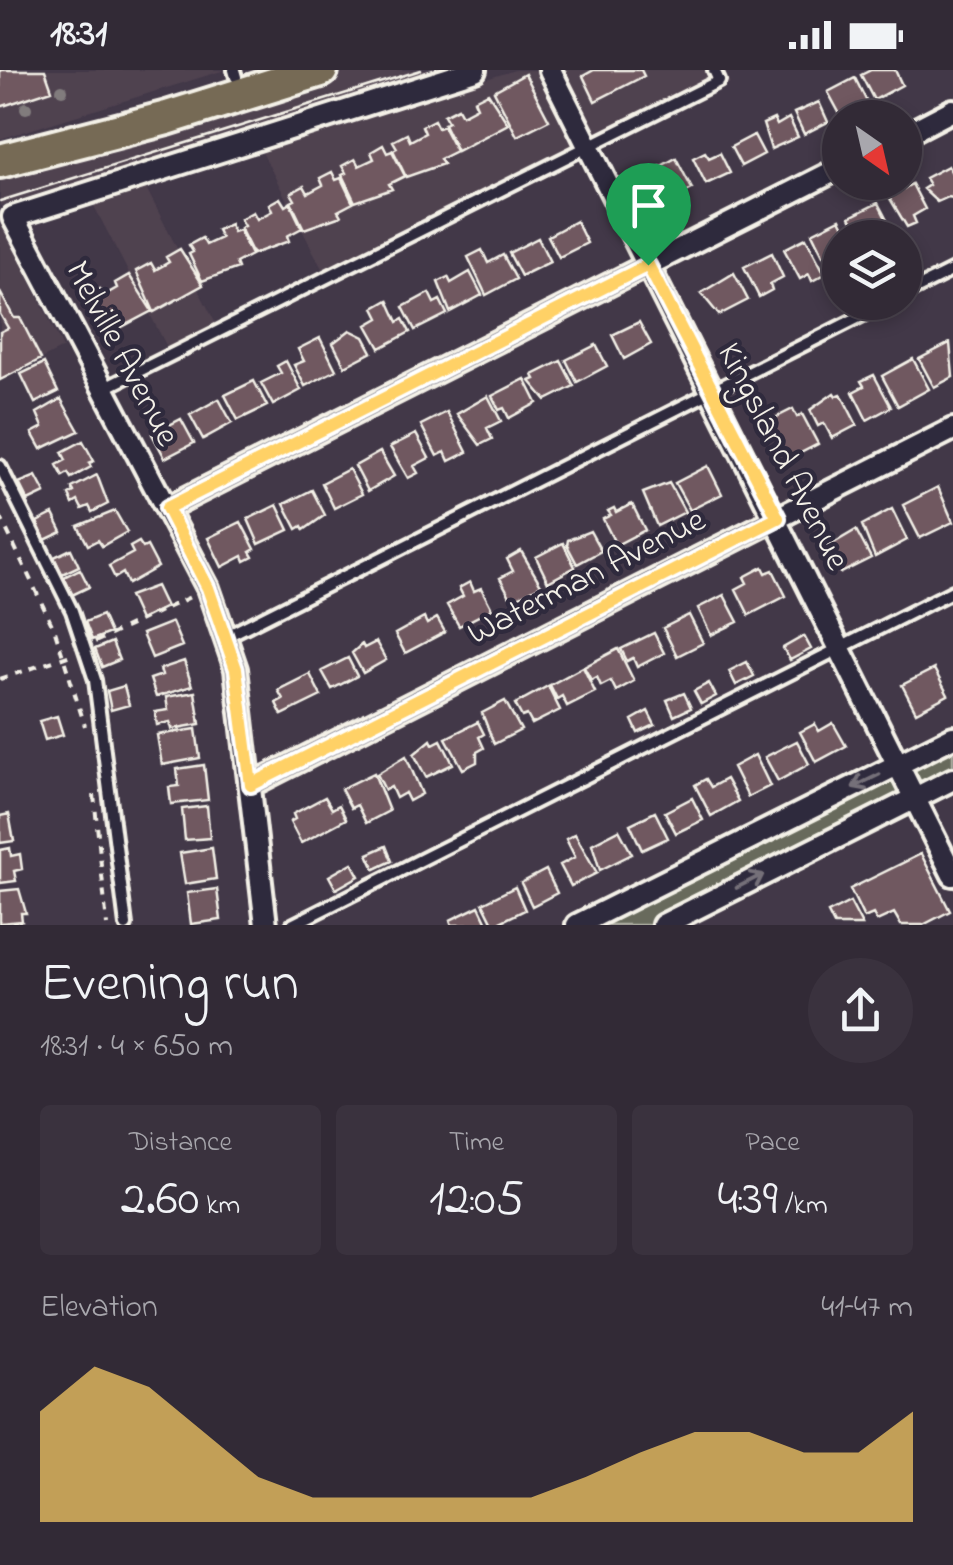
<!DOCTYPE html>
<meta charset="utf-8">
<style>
body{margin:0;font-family:"Indie Flower",sans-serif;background:#3a323e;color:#f1f3f6;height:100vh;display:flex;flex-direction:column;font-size:38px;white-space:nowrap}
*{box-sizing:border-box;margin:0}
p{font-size:32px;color:#a8a7ad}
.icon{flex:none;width:55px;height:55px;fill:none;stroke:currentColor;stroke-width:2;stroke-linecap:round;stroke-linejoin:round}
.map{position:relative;height:855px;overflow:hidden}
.side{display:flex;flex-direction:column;background:#322a36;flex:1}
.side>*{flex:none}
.needle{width:65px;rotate:146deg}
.controls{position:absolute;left:822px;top:30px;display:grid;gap:20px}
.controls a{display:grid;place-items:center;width:100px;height:100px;border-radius:50%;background:#322a36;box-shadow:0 5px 15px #0003,0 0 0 2px #4d4651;font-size:50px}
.pin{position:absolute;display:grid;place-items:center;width:85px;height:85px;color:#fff;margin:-102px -42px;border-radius:50% 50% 50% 0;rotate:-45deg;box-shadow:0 0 10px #0007}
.pin .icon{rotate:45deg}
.round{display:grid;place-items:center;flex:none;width:105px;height:105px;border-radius:52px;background:#3a323e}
.summary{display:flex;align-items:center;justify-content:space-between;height:170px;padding:0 40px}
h1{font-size:55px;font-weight:600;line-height:75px}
.stats{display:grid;grid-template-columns:repeat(3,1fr);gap:15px;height:170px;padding:10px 40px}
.stats div{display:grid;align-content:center;border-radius:10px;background:#3a323e;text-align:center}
.stats b{font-size:50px;font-weight:600}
.stats small{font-size:28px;font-weight:400}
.stats p{font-size:28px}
.chart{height:280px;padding:20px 40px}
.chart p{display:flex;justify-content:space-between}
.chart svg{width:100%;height:180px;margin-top:10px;fill:#ffd166;opacity:.7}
.status{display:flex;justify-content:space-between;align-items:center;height:70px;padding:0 50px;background:#322a36;direction:ltr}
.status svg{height:28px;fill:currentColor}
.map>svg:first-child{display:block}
.built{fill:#504250}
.green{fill:#676a5c;stroke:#aeaea2;stroke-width:2.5}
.building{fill:#705861;stroke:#f4f1e8;stroke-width:2.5}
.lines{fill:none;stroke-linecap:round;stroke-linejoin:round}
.lane-casing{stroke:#f4f1e8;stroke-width:18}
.street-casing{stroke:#f4f1e8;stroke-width:28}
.primary-casing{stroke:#f4f1e8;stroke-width:40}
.path{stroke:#f4f1e8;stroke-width:4;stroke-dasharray:8 8;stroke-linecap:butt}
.lane{stroke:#2f2a3d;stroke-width:10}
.street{stroke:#2f2a3d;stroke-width:20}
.primary{stroke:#766a55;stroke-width:32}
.tram{stroke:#f4f1e8;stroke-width:2.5}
.tree{fill:#817c7d}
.oneway{stroke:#747079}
.route-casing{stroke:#fff;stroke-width:20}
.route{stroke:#ffd166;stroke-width:12}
.labels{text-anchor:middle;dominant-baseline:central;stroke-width:9;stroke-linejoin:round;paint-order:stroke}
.street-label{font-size:35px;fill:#f4f1e8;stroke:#2f2a3d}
</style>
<div class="status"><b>18:31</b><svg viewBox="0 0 49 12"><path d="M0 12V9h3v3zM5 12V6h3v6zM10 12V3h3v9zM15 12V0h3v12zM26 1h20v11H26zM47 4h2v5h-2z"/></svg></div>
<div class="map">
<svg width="953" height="855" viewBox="0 0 953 855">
<rect width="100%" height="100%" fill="#423848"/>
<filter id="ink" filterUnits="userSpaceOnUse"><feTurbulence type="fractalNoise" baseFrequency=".01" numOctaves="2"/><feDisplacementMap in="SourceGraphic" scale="20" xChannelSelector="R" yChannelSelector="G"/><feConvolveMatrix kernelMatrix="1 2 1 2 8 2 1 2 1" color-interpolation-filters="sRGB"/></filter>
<g filter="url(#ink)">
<path class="built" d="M0,0h225l-225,69z
M352,0h87l-439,136v-27z
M515,0h208l7,14 -400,200 -69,-134z
M145,116l71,138 -48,25 -76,-147z
M0,149l63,129 -63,31z"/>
<path class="green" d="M953,667v42l-290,146h-86z"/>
<path class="building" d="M0,0h45l7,20 -52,17z
M594,0h47l3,6 -49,25 -12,-25z
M895,0l7,15 -28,15 -13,-25 10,-5z
M525,4l24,46 -32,16 -23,-45z
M855,8l12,24 -26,14 -13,-24z
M488,23l20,31 -51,27 -13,-27 4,-2 -4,-7 14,-7 4,7 15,-8 -3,-7z
M819,32l9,20 -24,12 -10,-21z
M789,48l9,19 -27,12 -8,-25 11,-5 3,6z
M434,50l4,8 5,-2 13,25 -16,8 3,5 -37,13 -13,-27 4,-2 -4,-7 14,-7 3,7 15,-8 -3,-7z
M754,65l10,19 -23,12 -10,-19z
M383,75l4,8 5,-2 13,25 -16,8 3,5 -37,13 -13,-27 4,-2 -4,-7 13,-7 4,7 15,-7 -3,-7z
M705,82l4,6 11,-5 10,20 -24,11 -13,-26z
M676,88l16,31 -21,11 -17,-30z
M948,96l5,9v23l-5,-1 -11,5 -14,-13 6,-4 -4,-7z
M332,102l4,8 5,-2 12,25 -15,8 3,5 -37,13 -13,-27 4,-2 -4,-7 13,-7 4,7 15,-8 -3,-7z
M912,114l13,25 -12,7 3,7 -9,4 -18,-30z
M280,128l5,8 5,-3 12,25 -15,8 2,5 -36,13 -13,-26 4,-2 -4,-7 13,-7 4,7 15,-8 -3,-7z
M878,133l13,25 -11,5 3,5h-22l-11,-21z
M840,149l10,19h-10v11l-16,8 -12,-24z
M576,151l11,22 -28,14 -11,-21z
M230,154l3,8 6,-2 12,25 -15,8 2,5 -36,13 -13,-27 4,-2 -4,-7 13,-7 4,7 15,-7 -4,-8z
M538,168l12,24 -29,14 -12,-23z
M806,168l19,36 -13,7 -3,-7 -9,5 -16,-30z
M180,179l23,36 -49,27 -18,-41 15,-8 4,7 14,-8 -3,-5z
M482,180l6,13 15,-8 13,24 -30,16 -18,-38z
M772,183l11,24 -13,7 2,6 -13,7 -15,-30z
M470,202l12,23 -32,17 -12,-30 10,-5 3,6z
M734,203l14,27 -29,15 -18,-22z
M129,205l23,36 -49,26 -18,-40 15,-8 3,7 14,-8 -2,-5z
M0,222l14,26h6l21,41 -41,21v-48l8,-4 -8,-14z
M429,223l5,10 6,-3 7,14 -32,16 -12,-23z
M388,230l10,22 5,-3 7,13 -30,16 -13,-23 12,-7 -5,-10z
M639,252l12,22 -27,15 -12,-24z
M350,260l14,7 8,15 -27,14 -12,-23z
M320,268l16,32 -31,16 -11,-21 10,-4 -6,-12z
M950,273l3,34 -19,10 -15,-28z
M596,275l11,21 -30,16 -11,-22z
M913,289l16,30 -31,17 -16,-30z
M286,291l15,29 -28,15 -12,-22 20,-10 -4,-7z
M561,291l13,25 -28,14 -16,-19 5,-2 -2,-4z
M44,293l14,29 -23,11 -14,-29z
M874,305l17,32 -24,13 -14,-28 11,-6 -3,-5z
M525,309l12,24 -28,15 -5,-10 -5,2 -7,-14z
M254,311l13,25 -29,14 -13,-25z
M834,323l2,3 5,-2 16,31 -25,13 -8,-15 -6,3 -8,-16z
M488,326l13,25 -14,7 5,11 -12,6 -23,-31z
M61,329l18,32 -38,18 -9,-16 11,-6 -6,-14z
M219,329l13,24 -29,16 -13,-24z
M793,339l4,8 5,-3 16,30 -31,16 -16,-40z
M447,342l20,40 -18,9 -4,-9 -8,4 -16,-31z
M181,349l13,24 -29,15 -13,-24z
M416,364l13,24 -15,8 4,7 -10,5 -18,-31z
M83,371l11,20 -5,2 2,4 -20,11 -3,-5 -5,3 -6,-11 9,-5 -4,-8z
M380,382l14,24 -26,15 -13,-25z
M708,396l14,28 -32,16 -15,-27z
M349,399l13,25 -28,14 -12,-25z
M97,405l11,29 -16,8 -3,-6 -7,3 -4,-8 -5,3 -4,-9 5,-3 -2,-4z
M36,406l9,17 -17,8 -9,-18z
M669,413l16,29 -28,14 -14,-33z
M938,417l15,35 -33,16 -17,-33z
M312,420l13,25 -21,15 -2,-4 -5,3 -13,-25z
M632,434l13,26 -29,15 -13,-26 8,-4 -3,-4 6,-3 2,4z
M277,435l12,25 -30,14 -11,-25z
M892,439l15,31 -32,17 -13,-32z
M115,441l12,21 -25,14 -4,-6 -10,5 -10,-19z
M53,444l9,18 -17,8 -8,-18z
M241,452l14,27 -5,3 3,5 -8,4 -2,-5 -21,11 -14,-29z
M856,460l15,28 -30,15 -7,-14 -6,3 -6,-12z
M590,461l11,20 -24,13 -10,-19 1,-5z
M139,472l4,6 4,-2 11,21 -30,17 -5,-11 -8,5 -6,-12 24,-13 -3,-6z
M563,473l12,24 -27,15 -12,-25z
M71,479l8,17 -17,8 -8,-17z
M521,481l20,34 -29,15 -12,-22 13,-7 -6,-12z
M763,497l3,6 7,-3 13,26 -37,19 -13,-26 11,-6 -3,-6z
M80,499l9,18 -17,8 -8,-18z
M470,512l4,9 7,-3 11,21 -33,17 -12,-21 16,-9 -4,-8z
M156,516l10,21 -26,13 -11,-24z
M724,525l14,27 -27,13 -13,-27z
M102,545l8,18 -18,7 -7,-18z
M689,545l14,28 -26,13 -14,-28z
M424,548l3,6 10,-6 8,14 -40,21 -10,-19z
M172,552l10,24 -30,12 -10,-24z
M654,563l10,20 -27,14 -4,-9 -6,3 -6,-12z
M804,566l7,13 -21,11 -7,-12z
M112,572l7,18 -17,7 -7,-18z
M376,572l10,18 -23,13 -11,-20 10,-9 2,4z
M618,579l16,32 -18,10 -5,-10 -10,5 -4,-9 -6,3 -7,-13z
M348,588l9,18 -25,13 -10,-18z
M184,591l8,25 -36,11 -6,-18 12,-4 -2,-6z
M747,592l7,14 -18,9 -7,-14z
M583,597l12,25 -28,14 -5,-10 -5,3 -7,-14z
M934,599l14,26 -32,17 -14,-27z
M310,604l11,22 -39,19 -6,-12 7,-4 -5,-9z
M709,613l7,13 -15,8 -7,-13z
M124,616l5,19 -18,5 -4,-19z
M548,616l12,24 -28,14 -5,-9 -5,2 -7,-13z
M195,622l5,32 -28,5 -2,-7 -13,3 -2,-13 13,-2 -2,-13z
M684,623l7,15 -17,8 -7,-16z
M505,631l16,29 -27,14 -12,-31z
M648,641l7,14 -17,8 -6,-13z
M57,646l6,19 -18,5 -6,-19z
M478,652l6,12 -5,3 5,11 -7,4v10l-14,7 -17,-31z
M833,653l13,23 -30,16 -16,-30 15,-8 4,7z
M196,659l4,29 -38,7 -5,-30z
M431,670l2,4 8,-4 12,24 -27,13 -12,-23z
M797,671l12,23 -31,17 -13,-24z
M755,685l15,31 -22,11 -15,-30z
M406,686l16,38 -13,7 -4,-8 -9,5 -5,-11 -6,3 -8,-16z
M204,695l4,35 -37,4 -2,-17 10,-1 -2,-17z
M374,703l15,38 -23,12 -9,-18 -6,3 -10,-19z
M706,709l5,8 15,-8 12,22 -27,15 -16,-31z
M325,727l7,12 7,-4 7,14 -45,24 -11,-21 5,-3 -2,-5z
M692,728l11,22 -27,13 -11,-21z
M207,736l3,32 -25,2 -3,-31z
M655,742l13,26 -26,12 -12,-26z
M9,744l5,27 -14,2v-27z
M619,760l13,24 -32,16 -8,-26z
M575,764l22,39 -26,13 -11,-21 15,-8 -9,-18z
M386,776l6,15 -17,8 -7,-15z
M10,778l1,8 9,-2 2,15 -8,2 2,10 -16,2v-33z
M212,778l4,31 -31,5 -5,-31z
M921,784l29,57 -27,14h-22l-7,-12 -17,8 -4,-7 -9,4 -14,-29z
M352,793l7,13 -23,13 -7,-13z
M546,800l11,23 -25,13 -11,-23z
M515,817l10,23 -31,15 -11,-22z
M19,819l7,24h-5l1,8 -22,2v-32z
M217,819l4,31 -30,4 -4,-31z
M850,832l12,23h-28l-6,-12z
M479,836l9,19h-36l-2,-5z"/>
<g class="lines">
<g class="lane-casing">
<path id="lane" d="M234,0l2,7
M905,224l48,-24
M103,319l616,-308 -5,-11
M0,396l72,145 23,69 31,245
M225,567l664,-335
M292,855l661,-334"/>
</g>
<g class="street-casing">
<path id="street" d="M550,0l403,805
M905,65l48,-25
M167,438l673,-340
M251,715l702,-356
M266,855l-30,-256 -28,-81 -195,-371 462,-147
M577,855l376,-188
M663,855l290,-146"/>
</g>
<g class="primary-casing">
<path id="primary" d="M0,91l167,-43 154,-48"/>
</g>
<path class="path" d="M0,446l55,115 30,95
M95,572l95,-45
M0,609l74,-25
M94,725l13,130"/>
<use href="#lane" class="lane"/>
<use href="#street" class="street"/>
<use href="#primary" class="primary"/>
<path class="tram" d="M0,131l421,-131"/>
</g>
<g class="tree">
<circle cx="62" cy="20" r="6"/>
<circle cx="26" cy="38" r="6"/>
</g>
<defs><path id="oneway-shaft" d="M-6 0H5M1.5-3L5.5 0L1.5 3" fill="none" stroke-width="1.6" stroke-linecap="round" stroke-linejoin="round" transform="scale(2.5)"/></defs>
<g class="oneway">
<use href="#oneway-shaft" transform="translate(866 711) rotate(154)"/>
<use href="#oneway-shaft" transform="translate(750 811) rotate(-27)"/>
</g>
</g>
<g class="lines" filter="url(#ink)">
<g class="route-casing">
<path id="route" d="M648,195l130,253 -527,267 -15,-116 -28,-81 -41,-80z"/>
</g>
<use href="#route" class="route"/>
</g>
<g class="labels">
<g class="street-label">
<text transform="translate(121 284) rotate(62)">Melville Avenue</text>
<text transform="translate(782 387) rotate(63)">Kingsland Avenue</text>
<text transform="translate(587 508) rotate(-27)">Waterman Avenue</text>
</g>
</g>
</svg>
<div class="controls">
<a><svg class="needle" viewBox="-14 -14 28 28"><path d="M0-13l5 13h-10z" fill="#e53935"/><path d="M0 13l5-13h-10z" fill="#a8a7ad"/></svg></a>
<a><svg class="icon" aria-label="layers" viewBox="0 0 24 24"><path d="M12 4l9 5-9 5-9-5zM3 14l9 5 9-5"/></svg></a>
</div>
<div class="pin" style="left:648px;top:195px;background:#1e9e55"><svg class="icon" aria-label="arrive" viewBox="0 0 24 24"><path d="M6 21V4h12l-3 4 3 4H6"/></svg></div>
</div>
<section class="side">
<div class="summary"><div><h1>Evening run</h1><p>18:31 · 4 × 650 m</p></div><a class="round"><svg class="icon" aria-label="share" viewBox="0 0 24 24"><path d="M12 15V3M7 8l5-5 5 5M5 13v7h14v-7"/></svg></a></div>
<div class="stats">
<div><p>Distance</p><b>2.60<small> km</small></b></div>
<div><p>Time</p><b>12:05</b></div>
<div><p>Pace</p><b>4:39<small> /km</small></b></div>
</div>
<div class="chart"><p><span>Elevation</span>41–47 m</p>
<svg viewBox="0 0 160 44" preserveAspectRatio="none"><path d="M0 44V17L10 6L20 11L30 22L40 33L50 38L60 38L70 38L80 38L90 38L100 33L110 27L120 22L130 22L140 27L150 27L160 17V44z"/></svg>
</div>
</section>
